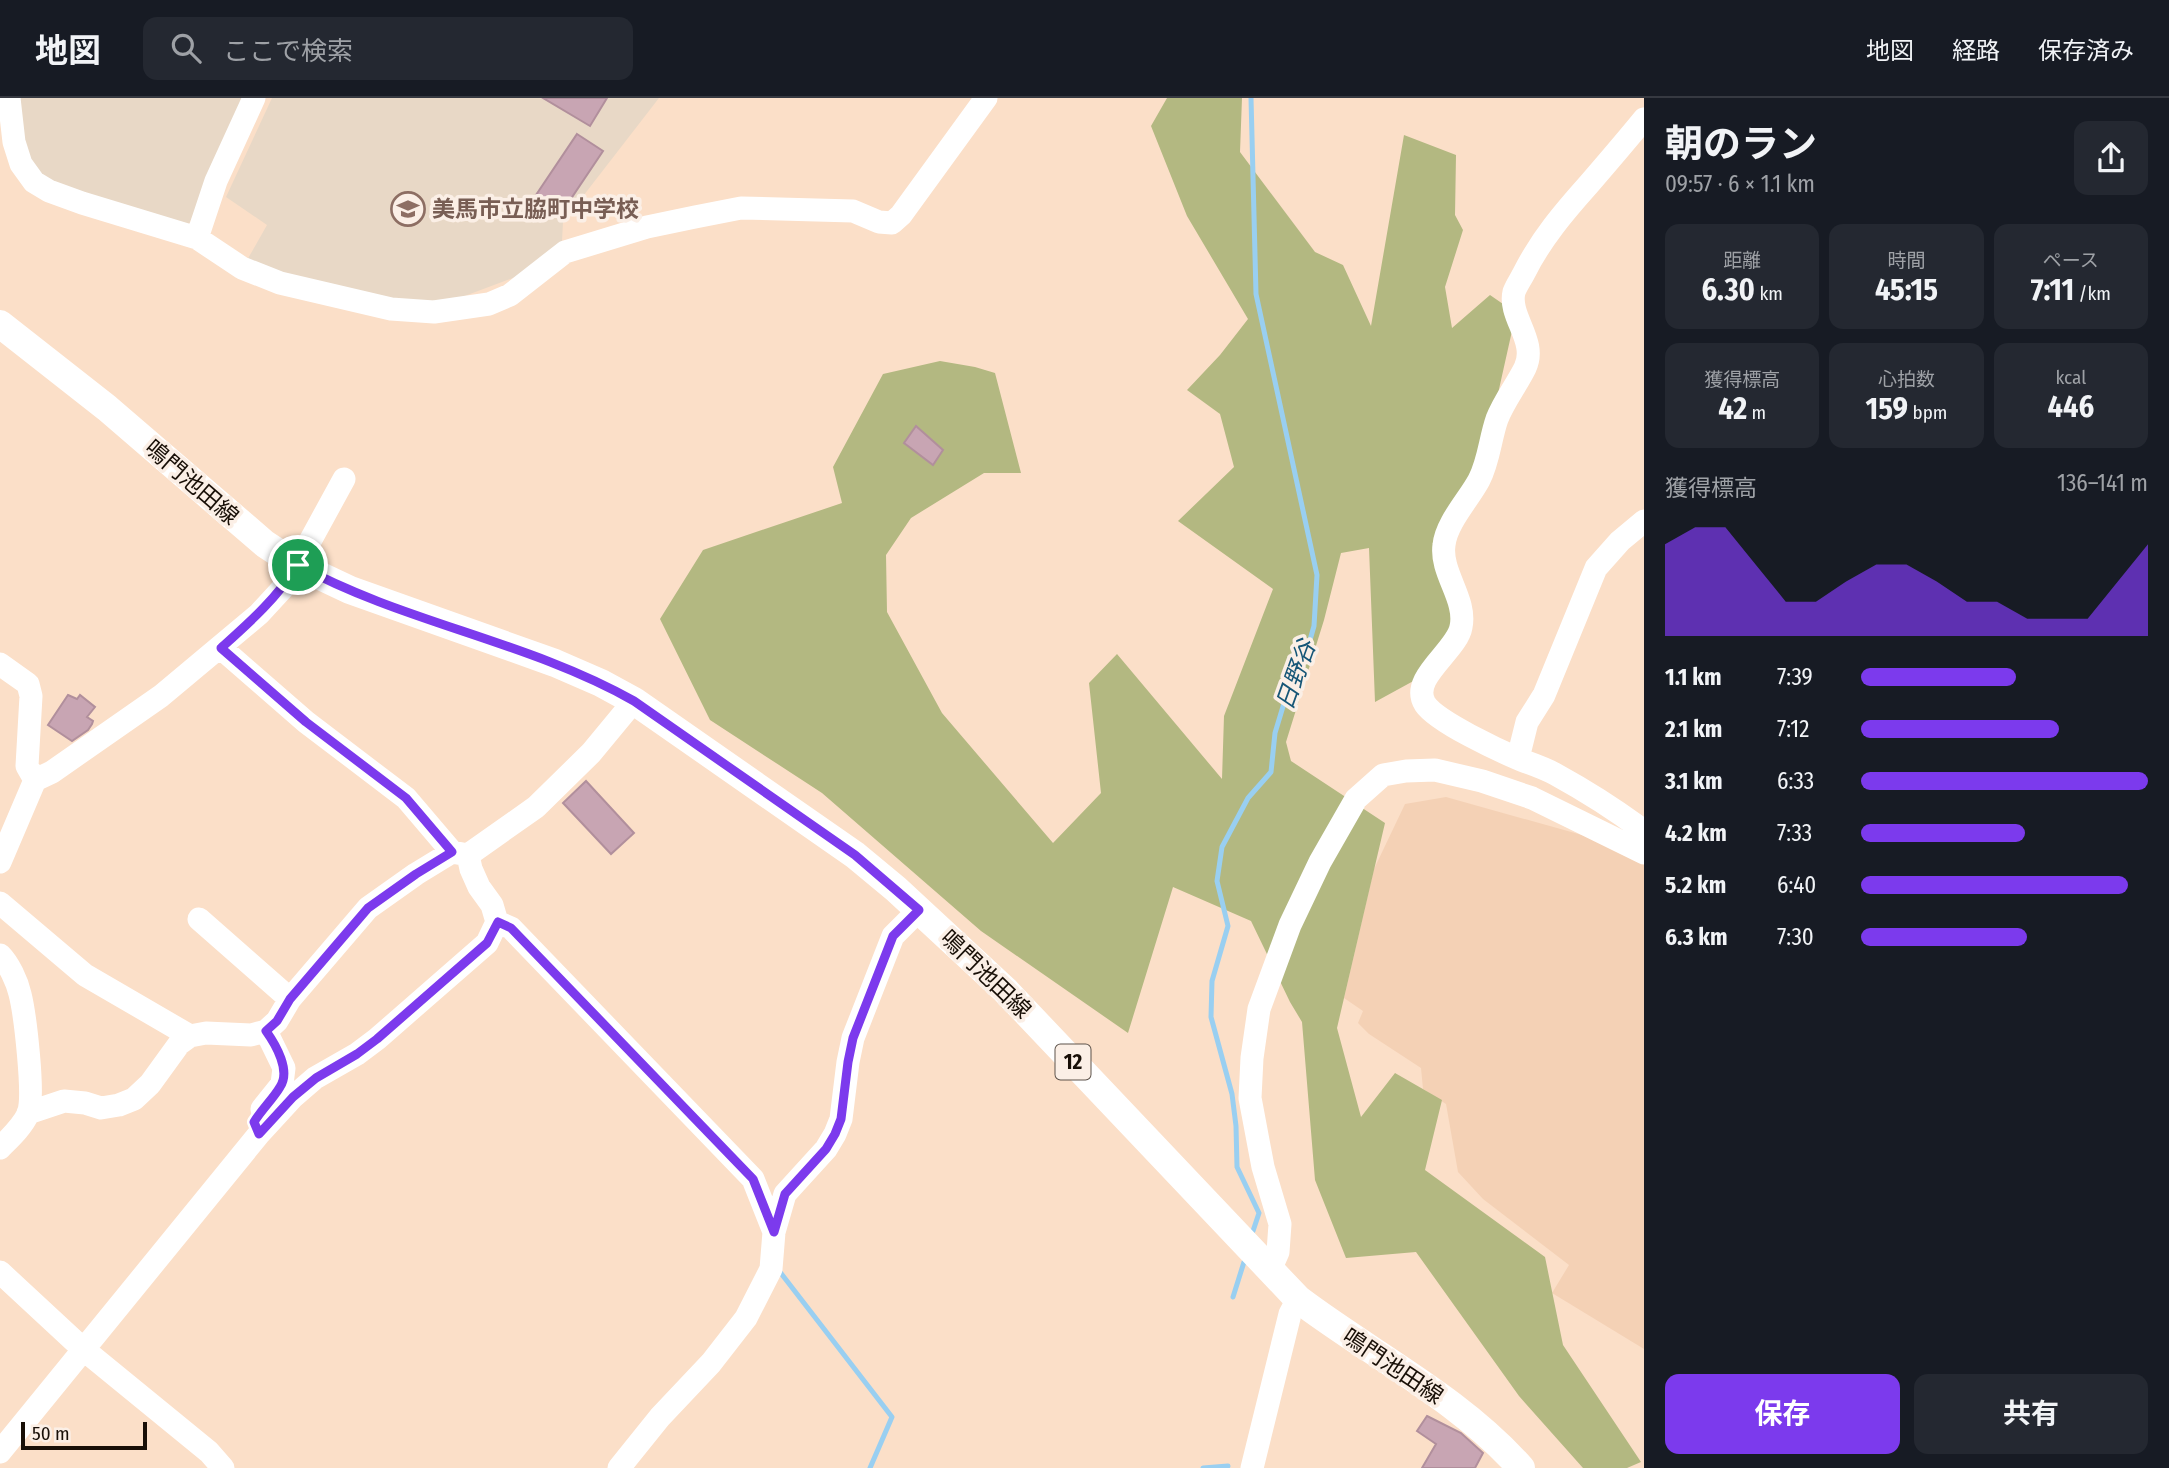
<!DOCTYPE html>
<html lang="ja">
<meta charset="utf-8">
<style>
body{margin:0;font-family:"Fira Sans Condensed","Noto Sans JP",sans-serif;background:#242831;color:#f1f3f6;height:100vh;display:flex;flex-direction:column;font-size:26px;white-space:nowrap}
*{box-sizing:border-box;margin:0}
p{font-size:23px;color:#9ea1a6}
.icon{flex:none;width:38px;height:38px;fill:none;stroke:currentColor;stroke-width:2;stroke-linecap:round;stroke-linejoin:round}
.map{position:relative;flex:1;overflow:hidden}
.details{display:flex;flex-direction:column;background:#171b24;width:525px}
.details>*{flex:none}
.scale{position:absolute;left:21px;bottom:18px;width:126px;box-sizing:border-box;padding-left:7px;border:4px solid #180f07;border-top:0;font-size:19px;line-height:24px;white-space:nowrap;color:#180f07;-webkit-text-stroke:5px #fbefe6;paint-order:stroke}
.pin{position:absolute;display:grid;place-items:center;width:60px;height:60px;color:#fff;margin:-30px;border:4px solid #fff;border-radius:50%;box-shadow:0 2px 7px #0007}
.round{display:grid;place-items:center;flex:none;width:74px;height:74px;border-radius:14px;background:#242831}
.head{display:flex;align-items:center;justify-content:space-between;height:119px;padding:0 21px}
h1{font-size:38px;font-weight:700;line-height:52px}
.figures{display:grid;grid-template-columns:repeat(3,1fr);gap:10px;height:119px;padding:7px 21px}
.figures div{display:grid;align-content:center;border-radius:14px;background:#242831;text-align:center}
.figures b{font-size:30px;font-weight:700}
.figures small{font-size:19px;font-weight:400}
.figures p{font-size:19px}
.chart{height:196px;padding:14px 21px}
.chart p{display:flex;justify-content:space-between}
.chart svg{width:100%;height:126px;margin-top:7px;fill:#7c3aed;opacity:.7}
.button{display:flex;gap:14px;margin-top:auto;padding:14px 21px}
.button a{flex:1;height:80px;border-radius:14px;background:#7c3aed;color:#fff;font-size:28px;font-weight:700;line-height:80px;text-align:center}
.button a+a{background:#242831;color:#f1f3f6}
ul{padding:0 21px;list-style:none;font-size:23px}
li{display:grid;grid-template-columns:112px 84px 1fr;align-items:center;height:52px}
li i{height:18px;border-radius:9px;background:#7c3aed}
header{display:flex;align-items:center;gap:42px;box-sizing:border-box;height:98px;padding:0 35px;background:#171b24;border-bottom:2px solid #363941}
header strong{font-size:33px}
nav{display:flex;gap:38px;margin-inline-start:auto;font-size:24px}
.search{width:490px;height:63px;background:#242831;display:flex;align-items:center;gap:18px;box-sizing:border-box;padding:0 24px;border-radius:14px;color:#9ea1a6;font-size:26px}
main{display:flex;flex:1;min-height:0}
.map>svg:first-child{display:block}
.built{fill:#f4d1b5}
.education{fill:#e8d8c6}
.forest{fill:#b3b881}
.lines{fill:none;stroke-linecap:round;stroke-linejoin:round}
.stream{stroke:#99cff1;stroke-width:5}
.building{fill:#c8a5b3;stroke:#b18f9c;stroke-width:2}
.minor{stroke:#fff;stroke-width:23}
.major{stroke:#fff;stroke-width:28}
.route-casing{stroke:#fff;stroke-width:14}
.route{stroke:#7c3aed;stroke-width:9}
.labels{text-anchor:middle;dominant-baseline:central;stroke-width:7;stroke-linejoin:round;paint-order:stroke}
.shield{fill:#fbefe6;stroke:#5c524a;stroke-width:2}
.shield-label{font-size:21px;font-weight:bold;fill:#180f07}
.education-label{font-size:23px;font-weight:bold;fill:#785e54;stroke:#fbefe6;text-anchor:start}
.street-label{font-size:23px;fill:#180f07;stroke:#fbefe6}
.water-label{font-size:24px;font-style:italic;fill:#165677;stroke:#fbefe6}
</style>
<header>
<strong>地図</strong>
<div class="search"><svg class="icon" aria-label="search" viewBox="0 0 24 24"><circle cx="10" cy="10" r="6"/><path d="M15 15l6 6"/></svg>ここで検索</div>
<nav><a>地図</a><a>経路</a><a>保存済み</a></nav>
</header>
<main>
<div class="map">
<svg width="1644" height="1370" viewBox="0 0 1644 1370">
<rect width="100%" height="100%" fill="#fbdfc8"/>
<path class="built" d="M1446,699l168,47 30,18v487l-92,-56 17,-28 -86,-66 -25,-27 -12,-68 -23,-15 -2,-21 -52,-34 -11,-11 5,-12 -19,-13 30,-129 31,-65z"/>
<path class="education" d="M17,0h229l-57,126 -145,-42 -22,-36z
M272,0h387l-96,124 -1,19 -41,34 -75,28h-44l-121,-29 -35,-12 21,-37 -41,-28z"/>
<path class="forest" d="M1167,0h75l-2,54 75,100 28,13 28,61 33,-191 52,20 -1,60 8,15 -18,57 7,41 38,-33 26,18 -27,121 -32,69 -24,46 29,57 -34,67 -53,29 -6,-154 -28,5 -17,67 -38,122 5,19 94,62 -48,205 24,89 34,-44 47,27 -17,70 120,87 18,88 78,117 -14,6h-44l-64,-72 -103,-144 -70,6 -31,-78 -13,-158 -12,-20 -39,-81 -78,-34 -45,146 -147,-102 -159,-138 -112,-73 -50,-101 43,-69 139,-47 -9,-36 50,-93 57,-13 35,6 20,6 26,100h-37l-73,45 -25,37 1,57 55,101 111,130 48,-50 -12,-110 28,-29 105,125 2,-63 49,-127 -95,-68 56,-54 -14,-53 -33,-24 33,-35 28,-36 -61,-103 -36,-90z"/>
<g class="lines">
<path class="stream" d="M1251,0l5,196 61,281 -3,51 -10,35 -16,29 -13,43 -4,39 -23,26 -26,49 -5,34 11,45 -16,55 -1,36 21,77 4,32 1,41 22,46 -6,18
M780,1174l112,145 -22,51
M1233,1199l11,-35
M1203,1370l25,-2"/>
</g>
<path class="building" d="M543,0h64l-17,28z
M577,36l26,17 -41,61 -26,-17z
M916,328l27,24 -10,15 -29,-22z
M68,597l9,4 3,-4 15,12 -8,10 6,4 -1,3 -4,6 -16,11 -24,-16z
M586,683l48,52 -23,21 -48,-51z
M1427,1318l34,17 22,20 -8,15h-53l14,-24 -19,-13z"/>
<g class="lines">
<path class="minor" d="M9,0l5,44 7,22 13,18 15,9 33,12 115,35 19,-57 38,-83
M1644,21c-18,22 -36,43 -55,65 -25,28 -48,55 -65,89 -3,6 -8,13 -10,19 -6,25 24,49 11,76 -9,18 -21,33 -28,51 -7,20 -8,42 -18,61 -10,19 -33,43 -35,65 -4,28 23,54 17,82 -4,24 -52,51 -36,77 12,18 75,47 96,56 11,4 23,8 34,14 31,17 61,36 89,57
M197,140l45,30 38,15 111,26 43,3 55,-8 21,-9 55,-43 82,-25 48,-10 46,-9 112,3 26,11 13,1 9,-8 85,-117
M221,550l85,74 100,76 46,54
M0,566l28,20 3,12 -4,70 8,14 -35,82
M1518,660l9,-36 17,-27 52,-127 24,-27 24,-20
M35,682l17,-8 109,-76 98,-82 23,-25 15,-24 47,-86
M0,805l85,72 105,61
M199,821l91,80
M497,824l14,6 242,251 21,53
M0,857c9,9 17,26 20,39 5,20 15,103 8,120 -6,13 -18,24 -28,34
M262,1011l20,-25 2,-16 -18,-37
M28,1015l36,-12 21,2 16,5 18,-3 15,-6 16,-15 29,-40 11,-8 16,-3 45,2 15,-4 11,-10 13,-22 78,-91 48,-34 36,-22 16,3
M1270,1172l8,-18 2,-28 -17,-57 -13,-69 2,-40 7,-49 31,-84 30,-63 36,-63 27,-24 23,-4 29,-1 47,11 50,17 112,55
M0,1174l83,77 126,103 14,16
M0,1354l259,-318 34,-37 22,-19 42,-24 20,-15 110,-96 10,-21 -5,-17 -13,-18 -8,-18 -3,-14 68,-48 55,-54 43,-52
M619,1370l41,-51 51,-54 35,-45 25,-49 3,-37 11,-38 41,-45 9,-15 6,-15 7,-57 5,-24 40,-102 26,-26
M1252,1370l38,-154 8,-15"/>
<path class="major" d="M0,226l107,84 158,136 32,21 53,25 205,73 46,20 33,18 221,154 41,34 109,101 293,309c74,56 161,99 223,169"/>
</g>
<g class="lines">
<g class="route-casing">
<path id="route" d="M298,467c106,58 230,76 336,136l221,154 64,55 -26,26 -40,102 -5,24 -7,57 -6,15 -9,15 -41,45 -11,38 -21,-53 -242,-251 -13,-6 -11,21 -110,96 -20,15 -41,24 -23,19 -34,37 -5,-12c8,-13 19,-23 26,-35 11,-16 -4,-42 -14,-56l11,-10 13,-22 78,-91 48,-34 36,-22 -46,-54 -100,-76 -85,-74c30,-27 54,-48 77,-83z"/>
</g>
<use href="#route" class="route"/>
</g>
<defs>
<g id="school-ring" transform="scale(1.75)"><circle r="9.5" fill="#fbefe6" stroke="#8d6e63" stroke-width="1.5"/><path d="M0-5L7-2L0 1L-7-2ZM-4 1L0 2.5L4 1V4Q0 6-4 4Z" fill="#8d6e63"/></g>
</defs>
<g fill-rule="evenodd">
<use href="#school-ring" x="408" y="111"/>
</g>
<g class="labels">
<rect class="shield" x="1055.5" y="946.5" width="35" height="35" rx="5"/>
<g class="shield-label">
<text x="1073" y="964">12</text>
</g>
<g class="education-label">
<text x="432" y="111">美馬市立脇町中学校</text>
</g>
<g class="street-label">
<text transform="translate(192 384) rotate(41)">鳴門池田線</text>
<text transform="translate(986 876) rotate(44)">鳴門池田線</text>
<text transform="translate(1393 1268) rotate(34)">鳴門池田線</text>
</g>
<g class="water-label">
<text transform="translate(1296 577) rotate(-70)">日野谷</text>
</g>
</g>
</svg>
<div class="scale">50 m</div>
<div class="pin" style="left:298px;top:467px;background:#1e9e55"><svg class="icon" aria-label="arrive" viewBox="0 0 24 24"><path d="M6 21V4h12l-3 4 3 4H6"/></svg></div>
</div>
<section class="details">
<div class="head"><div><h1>朝のラン</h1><p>09:57 · 6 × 1.1 km</p></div><a class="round"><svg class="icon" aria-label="share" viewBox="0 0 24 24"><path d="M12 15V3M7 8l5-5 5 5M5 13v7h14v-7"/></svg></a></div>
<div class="figures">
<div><p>距離</p><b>6.30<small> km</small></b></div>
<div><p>時間</p><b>45:15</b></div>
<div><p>ペース</p><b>7:11<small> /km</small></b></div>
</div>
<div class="figures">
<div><p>獲得標高</p><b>42<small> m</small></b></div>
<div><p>心拍数</p><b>159<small> bpm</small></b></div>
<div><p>kcal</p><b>446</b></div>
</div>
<div class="chart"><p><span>獲得標高</span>136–141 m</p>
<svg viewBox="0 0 160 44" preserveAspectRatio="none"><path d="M0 44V12L10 6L20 6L30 19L40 32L50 32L60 25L70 19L80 19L90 25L100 32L110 32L120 38L130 38L140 38L150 25L160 12V44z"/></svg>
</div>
<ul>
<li><b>1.1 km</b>7:39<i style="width:54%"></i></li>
<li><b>2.1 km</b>7:12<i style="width:69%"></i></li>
<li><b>3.1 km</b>6:33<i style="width:100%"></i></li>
<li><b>4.2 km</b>7:33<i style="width:57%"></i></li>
<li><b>5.2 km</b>6:40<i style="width:93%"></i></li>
<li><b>6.3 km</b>7:30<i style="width:58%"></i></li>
</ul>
<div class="button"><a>保存</a><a>共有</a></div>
</section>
</main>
